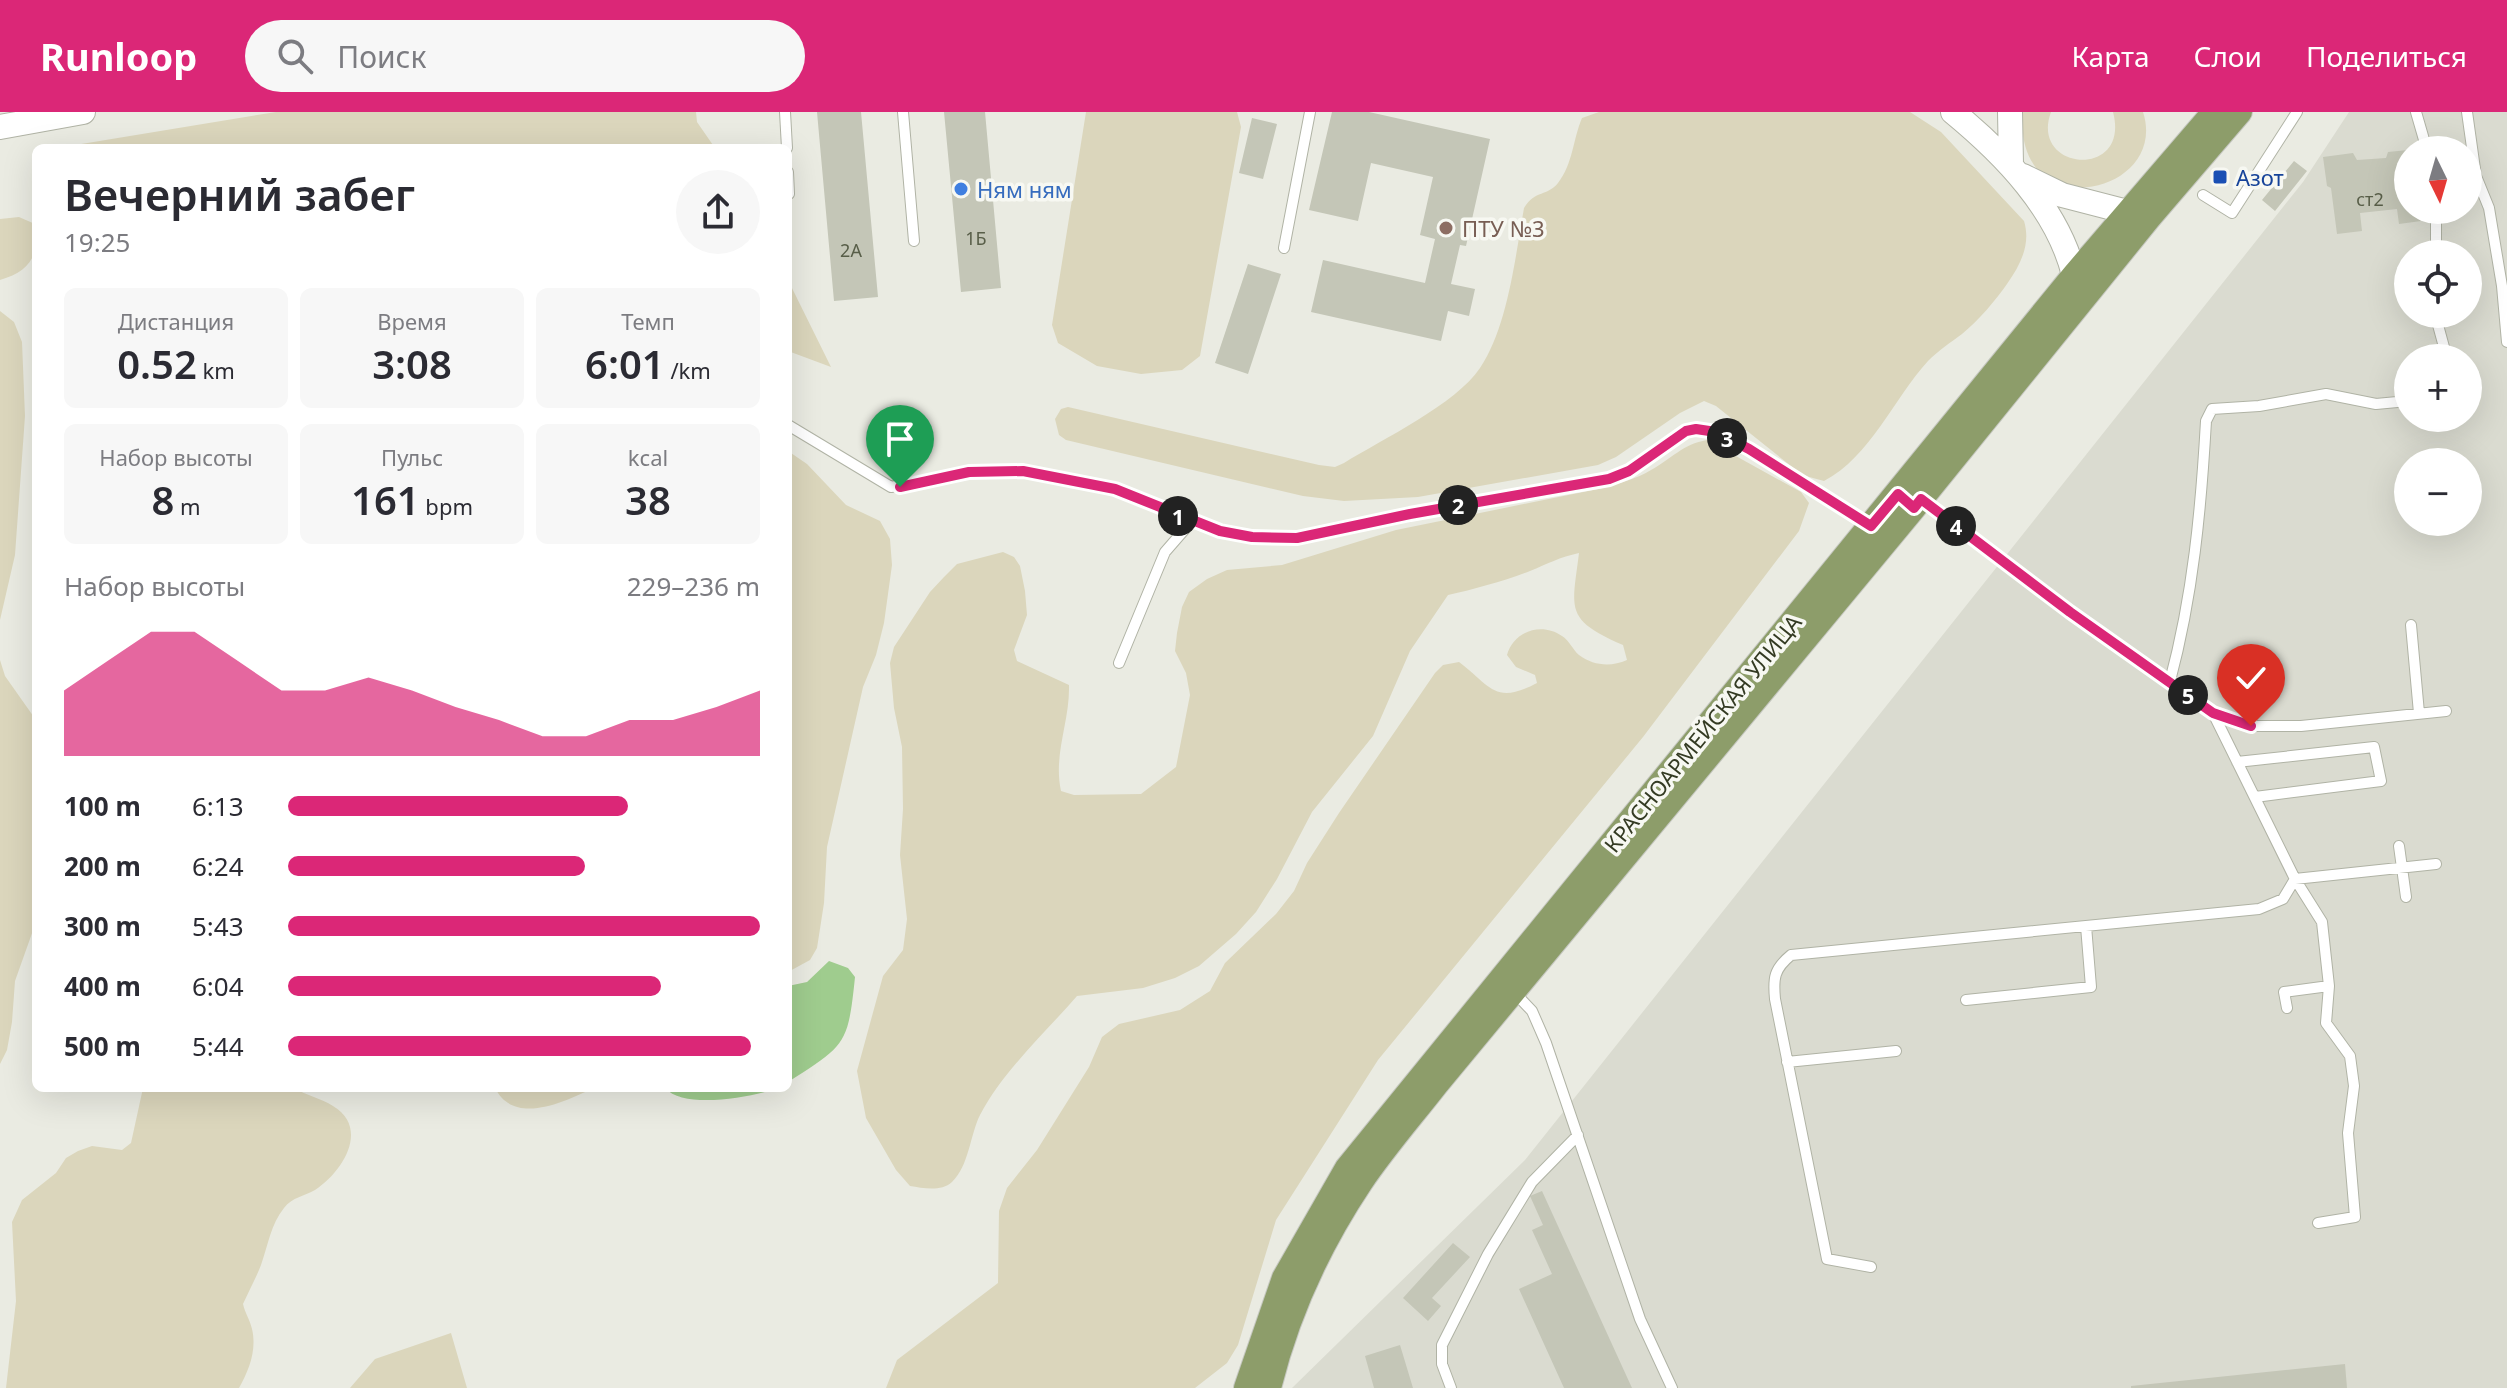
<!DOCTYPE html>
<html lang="ru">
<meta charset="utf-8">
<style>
body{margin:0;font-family:"Noto Sans",sans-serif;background:#f7f7f7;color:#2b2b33;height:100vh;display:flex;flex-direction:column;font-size:30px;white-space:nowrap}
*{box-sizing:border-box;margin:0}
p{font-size:26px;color:#7c7c81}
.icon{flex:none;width:44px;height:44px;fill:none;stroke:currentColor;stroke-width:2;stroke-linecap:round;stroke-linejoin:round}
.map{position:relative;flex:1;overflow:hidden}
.panel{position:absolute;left:32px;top:32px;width:760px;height:948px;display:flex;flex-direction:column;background:#fff;border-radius:12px;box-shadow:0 8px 32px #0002}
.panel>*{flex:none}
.needle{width:52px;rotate:175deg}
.controls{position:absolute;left:2394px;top:24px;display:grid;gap:16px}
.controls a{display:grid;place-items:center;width:88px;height:88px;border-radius:50%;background:#fff;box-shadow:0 8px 32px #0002;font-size:40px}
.pin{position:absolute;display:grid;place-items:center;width:68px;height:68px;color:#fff;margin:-82px -34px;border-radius:50% 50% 50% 0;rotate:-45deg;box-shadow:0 0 8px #0007}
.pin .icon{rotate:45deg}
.km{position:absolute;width:40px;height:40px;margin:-20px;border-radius:50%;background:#222;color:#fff;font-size:22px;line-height:40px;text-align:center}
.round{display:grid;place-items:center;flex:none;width:84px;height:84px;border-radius:42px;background:#f7f7f7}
.summary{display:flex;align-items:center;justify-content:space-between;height:136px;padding:0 32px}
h1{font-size:44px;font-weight:600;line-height:60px}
.stats{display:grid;grid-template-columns:repeat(3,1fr);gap:12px;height:136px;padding:8px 32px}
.stats div{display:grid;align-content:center;border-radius:12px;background:#f7f7f7;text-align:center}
.stats b{font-size:40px;font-weight:600}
.stats small{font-size:22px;font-weight:400}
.stats p{font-size:22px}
.chart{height:224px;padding:16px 32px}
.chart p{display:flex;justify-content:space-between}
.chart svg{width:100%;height:144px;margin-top:8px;fill:#db2777;opacity:.7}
ul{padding:0 32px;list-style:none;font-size:26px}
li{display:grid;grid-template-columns:128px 96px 1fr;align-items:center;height:60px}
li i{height:20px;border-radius:10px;background:#db2777}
header{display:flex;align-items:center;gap:48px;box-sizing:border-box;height:112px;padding:0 40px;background:#db2777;color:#fff}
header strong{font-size:38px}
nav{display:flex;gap:44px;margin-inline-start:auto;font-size:28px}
.search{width:560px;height:72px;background:#f7f7f7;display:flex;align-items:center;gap:20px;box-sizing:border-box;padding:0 28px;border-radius:44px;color:#7c7c81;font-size:30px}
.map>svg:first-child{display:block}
.built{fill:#dadbd0;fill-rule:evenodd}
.green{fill:#dbd6bc}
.water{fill:#9fcc8e}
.building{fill:#c4c6b7}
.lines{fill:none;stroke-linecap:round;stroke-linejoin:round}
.service-casing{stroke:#b0b3a5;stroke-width:12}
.tertiary-casing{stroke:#b0b3a5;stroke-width:26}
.primary-casing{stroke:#c6c8c1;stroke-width:26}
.service{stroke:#fff;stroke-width:10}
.tertiary{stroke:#fff;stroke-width:24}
.primary{stroke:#8d9d6a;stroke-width:24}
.route-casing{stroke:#fff;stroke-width:16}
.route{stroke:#db2777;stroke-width:10}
.transit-dot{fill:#1a4fb4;stroke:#f7f8f2;stroke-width:3}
.shop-dot{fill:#3f7fe0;stroke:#f7f8f2;stroke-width:3}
.education-dot{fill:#8d6e63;stroke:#f7f8f2;stroke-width:3}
.labels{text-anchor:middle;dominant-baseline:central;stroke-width:7;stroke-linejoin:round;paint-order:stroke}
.number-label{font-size:18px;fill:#585e48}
.transit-label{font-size:22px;fill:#164399;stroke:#f7f8f2;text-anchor:start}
.shop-label{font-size:22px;fill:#366cbe;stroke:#f7f8f2;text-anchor:start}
.education-label{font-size:22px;fill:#785e54;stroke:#f7f8f2;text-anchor:start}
.street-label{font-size:22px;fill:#343b23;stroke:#f7f8f2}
</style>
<header>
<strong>Runloop</strong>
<div class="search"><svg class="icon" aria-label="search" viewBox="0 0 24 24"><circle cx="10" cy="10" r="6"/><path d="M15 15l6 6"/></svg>Поиск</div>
<nav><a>Карта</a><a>Слои</a><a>Поделиться</a></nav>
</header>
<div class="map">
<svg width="2507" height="1276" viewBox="0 0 2507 1276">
<rect width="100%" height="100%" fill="#eaebe2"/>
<path class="built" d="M2349,0h158v1276h-1215l233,-228 778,-978zM2408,38h60v60h-60zM2408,142h60v60h-60zM2408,246h60v60h-60zM2408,350h60v60h-60z"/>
<path class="green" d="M276,0h420l1,10 18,26h-658z
M1086,0h151l4,15 -41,229 -18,14 -41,4 -44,-8 -39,-23 -6,-18z
M1599,0h311l31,20 83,89c7,23 -3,43 -17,63 -12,17 -28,36 -45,50 -12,9 -23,16 -34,27 -34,37 -58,96 -104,120l-22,-6 -86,-69 -12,-5 -24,12 -64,44 -18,8 -180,32 -74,4 -41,-5 -237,-56 -7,-5 -4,-16 6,-10 7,-2 251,58 16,2 9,-4c39,-24 112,-59 136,-95 28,-42 35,-110 44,-160 11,-18 24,-12 34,-25 15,-19 15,-44 24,-65z
M2023,0h28c-22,59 80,68 62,0h30c27,83 -131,117 -120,0z
M19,105l16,7c5,32 -5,47 -35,56v-61z
M788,168l43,87 -43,-16z
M0,199l14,11 8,20 3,74 -10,139 -15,65z
M1707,328l94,52 8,11 -10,28 -156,206 -265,323 -102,160 -38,125 -11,18 -32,25h-309l11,-28 101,-77 1,-72 8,-23 30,-38 52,-83 13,-30 17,-13 61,-14 30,-19 15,-28 51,-49 18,-23 13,-28 32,-50 96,-140 8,-8 16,-3c31,23 35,44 78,21l-2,-8 -19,-8 -9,-12c6,-23 34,-34 55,-19 7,4 11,14 17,19 15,11 32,12 48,5l-4,-15c-59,-26 -51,-35 -44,-92 -19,4 -32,11 -49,18 -26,10 -55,18 -82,24l-38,56 -37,85 -61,76 -35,67 -21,33 -20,22 -37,32 -24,12 -32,10 -66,8c-32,37 -74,75 -97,119 -10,20 -11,51 -28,67 -11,10 -29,6 -42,4l-14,-16 -30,-52 -9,-47 26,-95 20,-26 4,-31 -7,-64 3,-46 -1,-62 -8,-39 -4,-45 4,-16 36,-55 14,-15 13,-13 46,-12 11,5 6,9 5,25 2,24 -13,35 3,11 52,24c1,37 -16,69 -8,106l13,4 67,-1 35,-27 14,-72 -4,-22 -11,-22 2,-18 5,-26 7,-15 18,-13 20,-9 55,-5 114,-35 207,-42c17,-5 33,-9 48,-18 20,-11 32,-26 56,-30z
M788,339l19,13 39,41 34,16 10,18 2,26 -8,58 -8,32 -13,32 -36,160 -3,56 -7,45 -7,12 -22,12z
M0,548l5,16 31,44v202l-21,59 -3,41 -5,28 -7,14z
M143,976h151c13,8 27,10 39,18 37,22 10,66 -18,84 -10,6 -23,7 -31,18 -13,16 -16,37 -23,57 -5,13 -12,26 -18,39 2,9 7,16 9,25 5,21 -3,41 -13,59h-233l10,-87 -4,-79 10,-22 34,-27 10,-15 12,-7 14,-5 30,4 9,-7z
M495,976h99c-29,13 -79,39 -99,0z
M451,1221l16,55h-117l25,-29z"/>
<path class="water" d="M829,849l19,7 7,9c-7,68 -9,68 -67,105v-96l19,-4z
M665,976h113c-25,9 -94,22 -113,0z"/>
<path class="building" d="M817,0h44l17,185 -44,4z
M944,0h41l16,176 -40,4z
M1332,0h37l121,27 -24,107 -6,-1 -9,39 24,5 -6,27 -21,-5 -7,30 -130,-29 12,-52 102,23 10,-44 -15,-4 13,-58 -62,-14 -13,58 -49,-11z
M1252,6l25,6 -14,55 -24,-6z
M2408,38v60h11l2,11 -22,3 -2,-15 -37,4 2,18 -25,3 -6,-46 -4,-2 -4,-29 30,-4 4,7 29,-2 2,-6z
M2294,49l13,10 -32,40 -13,-11z
M1248,152l33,10 -33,100 -33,-11z
M1542,1079l90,197h-68l-45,-99 33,-15 -20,-44 11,-5 -13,-29z
M1453,1131l17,14 -38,41 9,8 -13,15 -25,-23z
M1400,1233l13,43h-39l-9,-32z
M2345,1252l2,24h-216v-2z"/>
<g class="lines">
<g class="service-casing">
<path id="service" d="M785,0l2,36
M903,0l11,129
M2416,0l11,38
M2467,0l9,64 13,32 13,78 5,56
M788,60l1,22
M2203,83l29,18 65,-101
M1284,136l26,-136
M2436,142v-44
M2435,202l12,44
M788,313l103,62 78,-15 54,-1 92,18 105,42 32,6 45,1 113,-24 199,-35 20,-8 57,-40 10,-2 20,3 33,17 121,76
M1922,389l148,111 143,101 38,13h50l145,-15
M2411,513l8,88
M1119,551l46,-111 27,-31
M2170,569c23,-86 31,-171 36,-260l6,-12 47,-3 67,-12 50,10 32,-3
M2213,601l82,166 141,-15
M2237,650l137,-15 7,34 -126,16
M2399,734l7,51
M1513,879l19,20 14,32 94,276 32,69
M1966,888l125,-13 -5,-61
M1787,950l109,-11
M2318,1111l37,-6 -7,-84 6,-47 -4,-30 -24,-33 3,-37
M1871,1155l-44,-8 -52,-260c-2,-21 -1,-30 16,-44l468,-46 24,-10 12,-20 27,43 7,64 -45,6 3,16
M1451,1276l-9,-24v-19l46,-91 44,-72 46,-47"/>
</g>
<g class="tertiary-casing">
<path id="tertiary" d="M1953,0c51,42 105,97 121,163
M2010,0l1,52
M0,15l83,-15
M2023,64l39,19 85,22"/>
</g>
<g class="primary-casing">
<path id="primary" d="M1246,1276l38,-110 63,-110 727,-893 140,-163
M1269,1276c18,-73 50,-143 92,-206 23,-34 50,-65 75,-97l478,-577 235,-290 91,-106"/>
</g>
<use href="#service" class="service"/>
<use href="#tertiary" class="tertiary"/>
<use href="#primary" class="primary"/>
</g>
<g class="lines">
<g class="route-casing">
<path id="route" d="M900,375l69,-15 54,-1 92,18 105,42 32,6 45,1 113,-24 199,-35 20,-8 57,-40 10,-2 20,3 33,17 122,77 27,-32 16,14 7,-9 149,113 143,101 38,13"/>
</g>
<use href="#route" class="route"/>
</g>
<rect class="transit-dot" x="2212" y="57" width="16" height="16" rx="4"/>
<circle class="shop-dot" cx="961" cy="77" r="8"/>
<circle class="education-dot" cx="1446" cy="116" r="8"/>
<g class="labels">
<g class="number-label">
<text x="2370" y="87">ст2</text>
<text x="976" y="126">1Б</text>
<text x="851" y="138">2А</text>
</g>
<g class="transit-label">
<text x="2236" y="65">Азот</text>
</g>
<g class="shop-label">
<text x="977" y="77">Ням ням</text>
</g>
<g class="education-label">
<text x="1462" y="116">ПТУ №3</text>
</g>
<g class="street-label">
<text transform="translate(1702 621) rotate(-51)">КРАСНОАРМЕЙСКАЯ УЛИЦА</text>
</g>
</g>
</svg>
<div class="controls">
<a><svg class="needle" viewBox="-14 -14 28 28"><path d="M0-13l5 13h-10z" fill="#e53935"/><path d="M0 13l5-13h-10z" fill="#7c7c81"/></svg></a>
<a><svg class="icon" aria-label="locate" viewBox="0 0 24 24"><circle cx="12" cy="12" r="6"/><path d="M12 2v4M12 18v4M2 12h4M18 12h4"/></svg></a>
<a>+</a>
<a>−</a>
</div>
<div class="pin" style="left:900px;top:375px;background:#1e9e55"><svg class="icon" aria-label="arrive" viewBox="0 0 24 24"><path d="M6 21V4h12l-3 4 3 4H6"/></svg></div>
<div class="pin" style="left:2251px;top:614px;background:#d93025"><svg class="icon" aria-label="check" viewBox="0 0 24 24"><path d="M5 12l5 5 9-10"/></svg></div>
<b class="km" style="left:1178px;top:404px">1</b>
<b class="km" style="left:1458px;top:393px">2</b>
<b class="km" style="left:1727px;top:326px">3</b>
<b class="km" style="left:1956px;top:414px">4</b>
<b class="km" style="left:2188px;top:583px">5</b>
<section class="panel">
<div class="summary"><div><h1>Вечерний забег</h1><p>19:25</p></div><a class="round"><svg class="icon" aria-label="share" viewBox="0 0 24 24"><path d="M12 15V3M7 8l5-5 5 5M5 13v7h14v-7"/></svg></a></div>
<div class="stats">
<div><p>Дистанция</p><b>0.52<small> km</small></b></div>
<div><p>Время</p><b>3:08</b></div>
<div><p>Темп</p><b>6:01<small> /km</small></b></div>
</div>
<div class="stats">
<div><p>Набор высоты</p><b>8<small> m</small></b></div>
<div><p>Пульс</p><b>161<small> bpm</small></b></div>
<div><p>kcal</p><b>38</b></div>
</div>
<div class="chart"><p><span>Набор высоты</span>229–236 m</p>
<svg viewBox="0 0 160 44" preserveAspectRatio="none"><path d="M0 44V24L10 15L20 6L30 6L40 15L50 24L60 24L70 20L80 24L90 29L100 33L110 38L120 38L130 33L140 33L150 29L160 24V44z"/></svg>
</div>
<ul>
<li><b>100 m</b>6:13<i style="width:72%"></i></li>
<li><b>200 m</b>6:24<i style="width:63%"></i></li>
<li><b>300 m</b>5:43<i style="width:100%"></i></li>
<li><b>400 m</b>6:04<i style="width:79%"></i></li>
<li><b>500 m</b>5:44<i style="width:98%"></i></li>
</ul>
</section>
</div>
